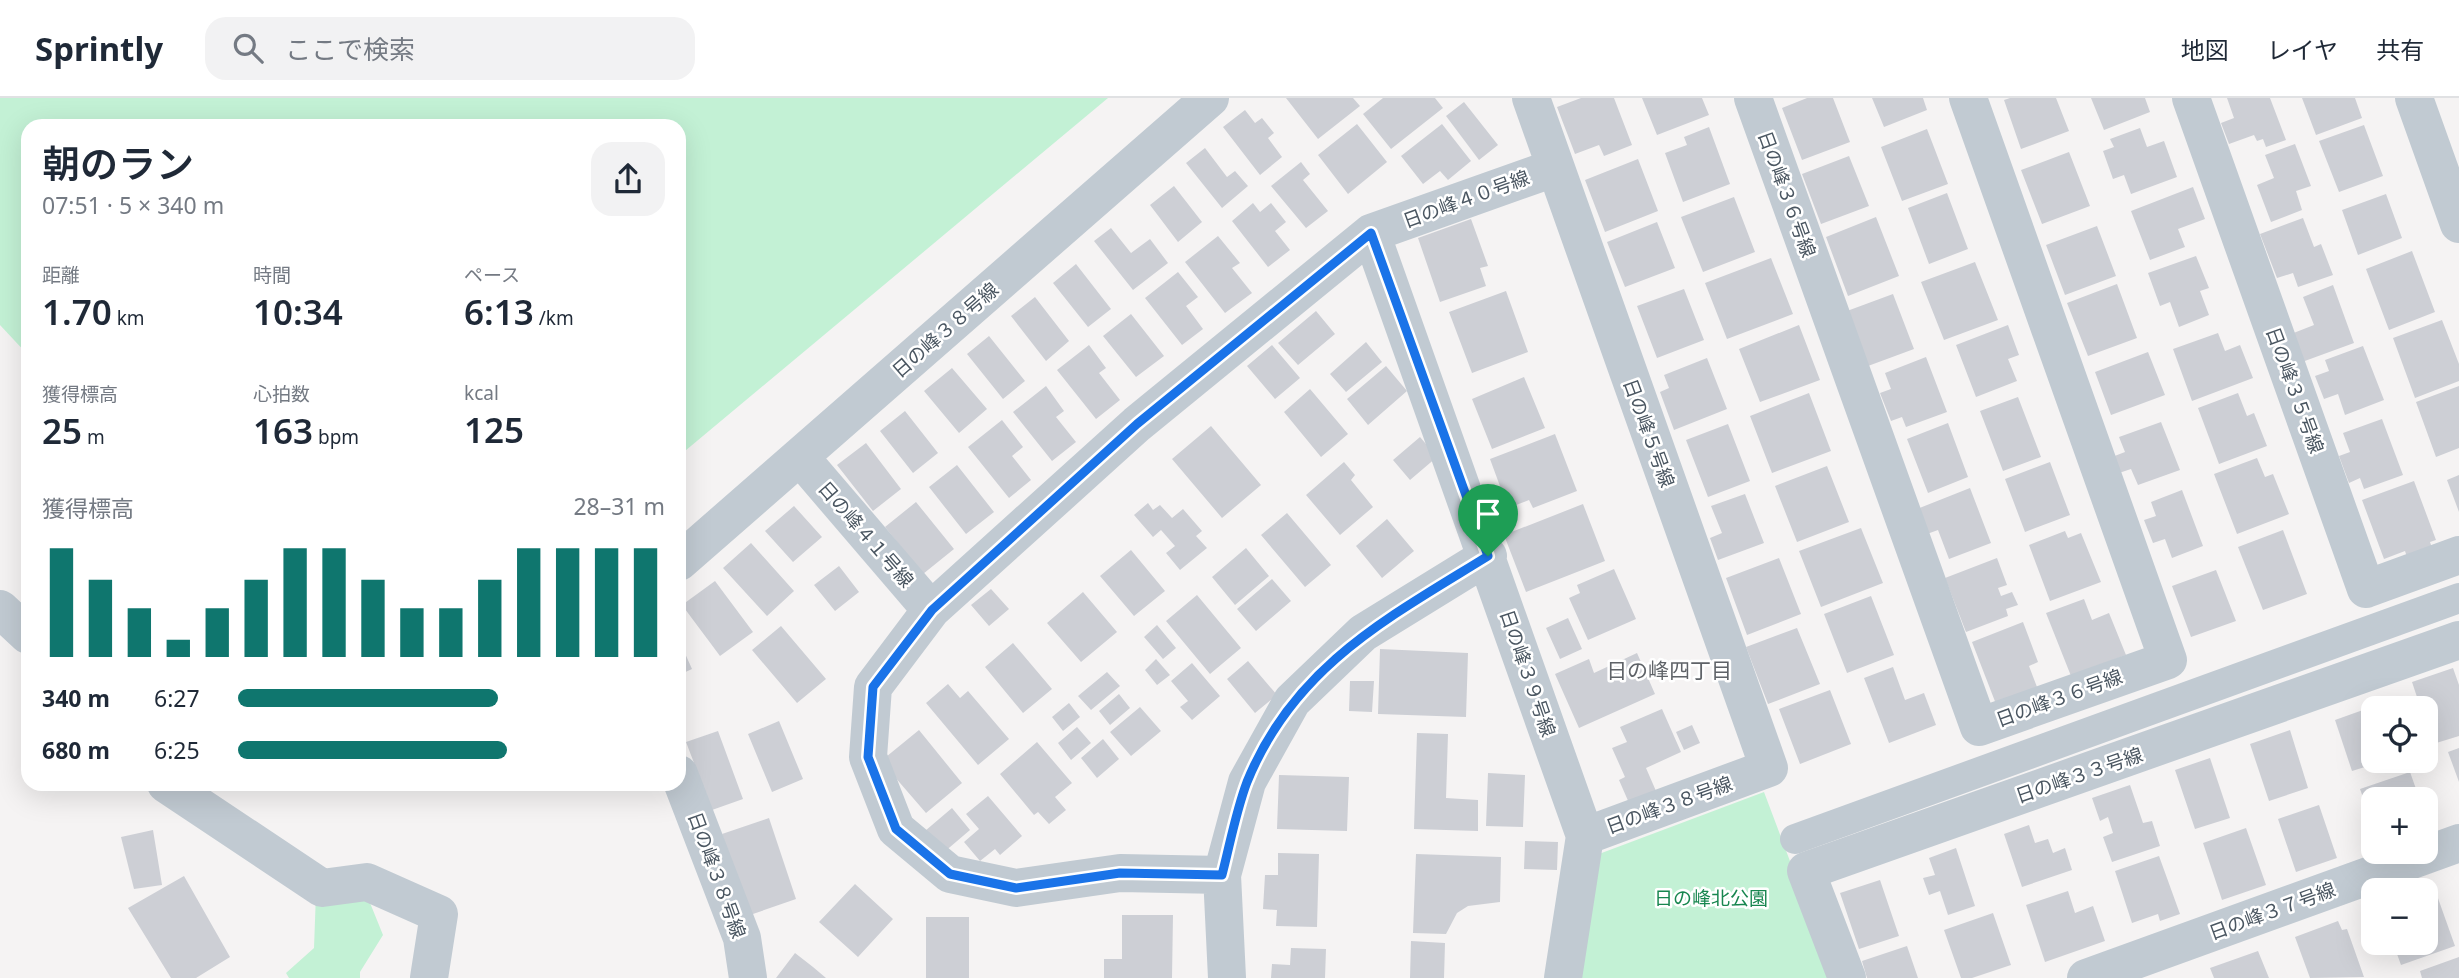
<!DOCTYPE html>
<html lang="ja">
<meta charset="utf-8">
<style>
body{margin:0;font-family:"Noto Sans","Noto Sans JP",sans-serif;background:#f2f2f3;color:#1f2937;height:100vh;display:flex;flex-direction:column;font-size:26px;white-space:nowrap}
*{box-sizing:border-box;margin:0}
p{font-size:23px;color:#747a83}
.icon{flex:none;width:38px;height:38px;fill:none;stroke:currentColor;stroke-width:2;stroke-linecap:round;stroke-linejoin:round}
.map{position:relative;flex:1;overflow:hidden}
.drawer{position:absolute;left:21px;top:21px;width:665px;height:672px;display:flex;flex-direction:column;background:#fff;border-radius:21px;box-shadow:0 7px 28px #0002}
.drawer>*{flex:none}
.controls{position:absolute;left:2361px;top:598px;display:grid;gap:14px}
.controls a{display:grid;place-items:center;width:77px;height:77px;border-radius:14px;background:#fff;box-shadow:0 7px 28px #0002;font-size:35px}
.pin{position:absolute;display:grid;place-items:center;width:60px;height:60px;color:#fff;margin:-72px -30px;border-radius:50% 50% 50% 0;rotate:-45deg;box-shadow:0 0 7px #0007}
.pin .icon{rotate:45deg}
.round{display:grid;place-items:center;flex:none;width:74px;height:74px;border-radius:21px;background:#f2f2f3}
.summary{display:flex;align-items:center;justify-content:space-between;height:119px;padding:0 21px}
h1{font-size:38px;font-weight:600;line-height:52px}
.metrics{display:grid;grid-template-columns:repeat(3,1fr);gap:10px;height:119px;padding:7px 21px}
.metrics div{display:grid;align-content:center}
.metrics b{font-size:35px;font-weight:600}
.metrics small{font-size:19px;font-weight:400}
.metrics p{font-size:19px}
.chart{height:196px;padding:14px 21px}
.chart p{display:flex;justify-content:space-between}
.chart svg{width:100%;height:126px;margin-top:7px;stroke:#0f766e;stroke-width:6}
ul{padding:0 21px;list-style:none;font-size:23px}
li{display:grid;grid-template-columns:112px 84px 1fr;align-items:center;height:52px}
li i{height:18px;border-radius:9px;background:#0f766e}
header{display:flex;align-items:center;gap:42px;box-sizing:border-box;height:98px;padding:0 35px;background:#fff;border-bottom:2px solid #e0e1e3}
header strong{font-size:33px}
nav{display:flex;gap:38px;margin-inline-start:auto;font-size:24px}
.search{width:490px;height:63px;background:#f2f2f3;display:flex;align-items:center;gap:18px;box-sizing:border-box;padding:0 24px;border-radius:21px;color:#747a83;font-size:26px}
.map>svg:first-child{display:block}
.green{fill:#c3f1d5}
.building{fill:#cdcfd5}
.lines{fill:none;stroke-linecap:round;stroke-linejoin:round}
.pedestrian{stroke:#c1cad2;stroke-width:30}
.minor{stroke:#c1cad2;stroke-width:38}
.route-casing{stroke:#fff;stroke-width:14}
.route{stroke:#1a73e8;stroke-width:9}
.labels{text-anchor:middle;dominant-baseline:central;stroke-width:5;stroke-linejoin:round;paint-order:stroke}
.street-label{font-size:19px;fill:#4a5661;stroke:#fff}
.park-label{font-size:19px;fill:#17864f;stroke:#fff}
.neighbourhood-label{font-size:21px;fill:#5f6368;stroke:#fff}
</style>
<header>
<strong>Sprintly</strong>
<div class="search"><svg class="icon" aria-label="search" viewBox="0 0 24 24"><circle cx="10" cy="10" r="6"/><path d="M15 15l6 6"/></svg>ここで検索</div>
<nav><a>地図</a><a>レイヤ</a><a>共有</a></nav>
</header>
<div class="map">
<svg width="2459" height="880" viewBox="0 0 2459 880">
<rect width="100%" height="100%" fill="#f5f3f3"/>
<path class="green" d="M0,0h1108l-429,358v-330h-651v229l-28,-30z
M1764,694l70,186h-255l20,-124z
M364,790l19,47 -23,37v6h-71l-3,-5 28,-25 2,-55z"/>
<path class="building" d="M1286,0h67l7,8 -42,33z
M1383,0h52l8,10 -52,41 -28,-35z
M1581,0h33l18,47 -28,11 -5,-11 -24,9 -18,-47z
M1642,0h60l7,17 -52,20z
M1807,0h26l17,44 -48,18 -20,-52z
M1872,0h51l4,12 -43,17z
M2010,0h46l13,33 -48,18 -17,-49z
M2091,0h54l5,14 -46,18z
M2227,0h43l16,42 -20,7 -3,-8 -6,2 -3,-6 -25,9 -8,-21 13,-5z
M2302,0h53l7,20 -46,17z
M1464,4l34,43 -19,15 -33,-44z
M1245,12l10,13 7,-5 12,15 -6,5 14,19 -22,18 -37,-48z
M1357,26l30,38 -39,32 -30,-39z
M1442,26l29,37 -23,19 -8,-9 -17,13 -22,-28z
M2364,27l19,51 -44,16 -20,-51z
M1709,29l21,57 -47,18 -18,-49 22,-8 -3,-8z
M2140,30l7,19 17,-6 13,36 -46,17 -7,-19 -11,4 -10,-28 11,-4 -4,-8z
M1927,31l21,55 -46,17 -21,-54z
M2295,46l16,42 -15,5 6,19 -31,12 -14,-37 17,-7 -9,-23z
M1205,50l22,29 8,-6 13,15 -26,22 -36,-45z
M2069,54l21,54 -48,18 -21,-54z
M1849,58l20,50 -48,18 -19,-50z
M1638,61l20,52 -53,21 -20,-52z
M1301,64l9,12 -7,6 25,31 -22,17 -35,-42z
M1174,88l28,36 -24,20 -28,-37z
M2193,89l12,32 -27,10 7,18 -35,13 -19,-49z
M1947,95l21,56 -39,15 -21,-56z
M2386,96l16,44 -44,17 -16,-45z
M1734,99l21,55 -52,20 -22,-55z
M1253,105l7,9 11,-9 15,19 -11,9 15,19 -22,17 -36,-46z
M1876,119l23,59 -51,20 -22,-59z
M2303,120l11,29 7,-3 12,31 -35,12 -5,-14 -16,5 -17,-44z
M1471,121l17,47 -8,2 6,18 -46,16 -22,-64z
M1657,124l18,46 -50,19 -18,-45z
M2097,128l19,50 -51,19 -19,-50z
M1111,130l20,25 19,-14 18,24 -35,27 -39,-49z
M1218,138l22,27 -8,5 20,25 -27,20 -40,-51z
M2412,153l23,61 -46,18 -23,-61z
M2196,158l13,32 -9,3 9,24 -30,12 -9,-25 -10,4 -12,-33z
M1771,160l22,56 -66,25 -22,-56z
M1975,164l23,58 -54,20 -23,-58z
M1076,166l35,45 -23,18 -35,-44z
M1178,174l20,25 -12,9 17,23 -21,16 -37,-47z
M2117,186l20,54 -49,18 -21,-53z
M2333,187l21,58 -52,19 -11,-28 23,-9 -11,-28z
M1684,191l20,51 -47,18 -20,-52z
M1506,193l22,61 -56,21 -23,-61z
M1893,196l21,55 -46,17 -21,-55z
M1035,199l34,44 -23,20 -35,-45z
M1316,213l19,23 -37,31 -20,-22z
M1131,216l33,42 -28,21 -33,-41z
M2442,222l17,44v17l-44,17 -22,-60z
M1799,227l21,55 -60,22 -21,-53z
M2008,227l11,30 -11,4 9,22 -41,16 -20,-52z
M2218,235l7,18 15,-6 13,33 -61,23 -19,-52z
M989,238l36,45 -22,18 -36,-45z
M1366,244l16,20 -36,30 -16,-18z
M1089,247l17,23 -7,5 21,27 -24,19 -39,-49z
M1272,247l28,33 -25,21 -28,-33z
M2363,248l21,54 -39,15 -7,-21 -14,5 -9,-23 14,-5 -4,-11z
M2148,254l17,43 -54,20 -16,-43z
M1926,259l21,55 -41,15 -4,-10 -11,4 -11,-28 11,-4 -6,-16z
M1707,260l20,51 -53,21 -14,-38 9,-4 -5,-13z
M1386,268l21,25 -39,34 -21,-26z
M952,270l35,41 -28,24 -35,-42z
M1524,279l21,51 -53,21 -20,-50z
M1046,288l18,25 -8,6 20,25 -24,19 -39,-49z
M2459,288v62l-23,9 -20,-55z
M1310,291l38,45 -27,23 -37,-45z
M1809,295l22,58 -59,22 -22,-57z
M2238,295l9,23 7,-3 13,33 -48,18 -21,-56z
M2018,299l23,60 -38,14 -23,-60z
M905,313l33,42 -25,20 -33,-42z
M2382,321l21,56 -39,14 -4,-11 -11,5 -10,-27 11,-4 -7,-19z
M1002,322l21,27 -11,9 19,24 -22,18 -41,-51z
M2161,324l19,48 -42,15 -7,-16 -12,4 -7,-16 13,-5 -6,-15z
M1948,325l20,54 -40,16 -21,-54z
M1728,326l22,57 -42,16 -22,-57z
M1211,328l50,59 -39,33 -50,-59z
M1555,336l22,57 -44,17 -4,-8 -21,8 -18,-49z
M1420,339l17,20 -27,23 -17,-20z
M866,345l35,46 -28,22 -36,-46z
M2257,360l8,19 8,-3 16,40 -52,20 -23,-60z
M1344,364l11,13 -4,5 22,27 -33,28 -34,-40z
M2050,364l20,53 -45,17 -20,-53z
M957,367l37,47 -28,22 -37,-47z
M1827,368l22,56 -52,20 -22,-56z
M2459,377v37l-12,-32z
M2414,383l22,59 -6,2 4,12 -25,9 -4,-12 -21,8 -22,-59z
M1970,390l21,55 -42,16 -11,-29 -11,4 -10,-25z
M2182,392l21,56 -31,12 -7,-19 -12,4 -9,-23 12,-4 -5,-14z
M1745,396l19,49 -46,17 -8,-22 12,-5 -11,-27z
M916,404l38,47 -31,25 -38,-47z
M1148,405l5,7 7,-5 12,13 11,-9 19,22 -6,5 11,12 -27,22 -14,-17 9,-7 -14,-16 -8,7 -19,-22z
M1583,406l22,57 -79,31 -22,-57z
M794,408l28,31 -29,25 -28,-31z
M1287,415l44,52 -26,22 -44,-52z
M1387,421l27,32 -32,27 -26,-32z
M1861,430l22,55 -62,24 -22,-56z
M2283,432l24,64 -44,16 -25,-63z
M2065,433l3,7 13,-5 20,49 -51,19 -21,-56z
M751,445l43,48 -27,25 -44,-48z
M1246,450l23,28 -34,29 -23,-28z
M1131,452l34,41 -31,25 -34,-40z
M1779,460l22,56 -54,21 -21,-57z
M1997,460l10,27 -9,3 3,8 11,-4 6,13 -12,4 2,7 -42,16 -21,-54z
M839,468l20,26 -24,19 -21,-26z
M1614,471l22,50 -48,21 -19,-42 11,-5 -3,-8z
M2216,472l20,51 -45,16 -19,-51z
M1272,481l19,22 -35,30 -19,-22z
M715,483l38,51 -33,24 -38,-51z
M991,491l18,20 -20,17 -18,-21z
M1083,494l34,40 -36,30 -34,-39z
M1197,497l44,53 -31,26 -44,-53z
M1871,498l23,59 -47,18 -23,-59z
M2084,501l8,21 17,-7 17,42 -55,21 -25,-63z
M1568,520l14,31 -22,10 -14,-31z
M2023,524l15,40 -9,4 8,21 -41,17 -24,-62z
M1157,527l19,23 -13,11 -19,-22z
M781,528l45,53 -29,24 -45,-53z
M1797,530l23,56 -52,20 -22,-57z
M679,542l13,29 -13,6z
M1013,545l39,46 -29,24 -38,-46z
M1380,551l88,4 -2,64 -88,-3z
M1637,555l18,41 -76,34 -24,-54 34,-15 5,14z
M1156,561l14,16 -13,10 -12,-15z
M1248,563l29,34 -22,18 -28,-34z
M1192,565l28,33 -28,24 -12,-13 8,-6 -17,-20z
M1893,569l12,33 19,-7 12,32 -47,18 -25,-65z
M2453,570l6,17v51l-26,8 -7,-23v-12h-5l-9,-27z
M1107,574l13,14 -29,24 -13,-14z
M1350,583h24l-2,31 -23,-1z
M948,586l12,14 8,-7 41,48 -31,26 -52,-62z
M1830,592l21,54 -51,20 -21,-55z
M1119,596l11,14 -20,17 -11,-14z
M1069,605l11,14 -17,14 -11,-14z
M1140,609l21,24 -30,25 -21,-24z
M1662,611l19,43 -35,16 10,23 -27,12 -10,-23 6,-3 -13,-29 15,-6 -7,-15z
M2363,612l4,9 6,-2v44l8,1 -29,9 -17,-51z
M779,623l24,58 -31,13 -24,-58z
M1692,627l8,18 -16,7 -8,-18z
M1077,629l14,16 -20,17 -13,-17z
M919,632l43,53 -36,30 -45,-52z
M2290,632l18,58 -39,13 -19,-57z
M718,633l25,68 -31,11 -26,-68z
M1417,635l31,1 -2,64 32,2v31l-64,-2z
M1103,641l16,20 -22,19 -16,-20z
M1037,644l35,41 -17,14 11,13 -17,14 -11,-12 -4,3 -34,-41z
M2459,650v34l-11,-30z
M2210,660l20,60 -35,11 -20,-59z
M2410,674l10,28h-47v25l-13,-36z
M1488,675l37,2 -2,52 -37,-1z
M1279,677l70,2 -2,54 -70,-2z
M2130,687l13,38 9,-2 8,25 -48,16 -9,-25 10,-4 -5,-16 -8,4 -8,-23z
M988,698l34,40 -22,19 -5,-6 -15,12 -16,-19 15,-13 -13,-15z
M2319,707l18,53 -41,14 -18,-53z
M952,710l18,22 -27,23 -18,-22z
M769,720l27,81 -46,16 -28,-81z
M2029,727l6,18 13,-4 5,14 12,-5 7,22 -50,17 -18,-53z
M2246,730l20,57 -44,15 -19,-57z
M153,732l9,55 -28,4 -13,-52z
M1525,743l33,1 -1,28 -33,-1z
M1956,750l19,58 -27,9 -8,-24 -11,4 -6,-17 12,-3 -6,-17z
M1278,755l41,1 -2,73 -41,-1 1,-16 -14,-1 2,-34h13z
M1416,756l85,3 -1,45 -32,4 -11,7 -11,21 -33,-1z
M2159,758l21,58 -20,7 -2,-7 -26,9 -17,-52z
M184,778l46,81 -34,21h-25l-43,-70z
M1880,782l19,56 -40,13 -19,-56z
M855,786l38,35 -35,38 -39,-35z
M2434,789l21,59 -54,19 -8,-22h33v-53z
M2068,793l7,22 18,-7 12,35 -60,21 -19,-57z
M1993,815l18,52 -39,13h-11l-17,-48z
M1122,817h51l-1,63h-68v-19h18z
M926,819h43v61h-43z
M2338,823l4,9 5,-1 17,48 -54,1 -15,-41z
M1411,843l34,2 -1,35h-34z
M1907,848l11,32h-51l-5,-17z
M1291,850l35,1 -1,29h-54l1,-14 18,1z
M2258,853l11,27h-55l-4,-10z
M795,855l18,14 13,11h-50z
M2459,859v21h-37l-2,-7z"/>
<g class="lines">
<path class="pedestrian" d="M1795,741l664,-241"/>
<path class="minor" d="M1531,0l238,670 -184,68 -22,142
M1753,0l226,629 189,-67 -200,-562
M2191,0l175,491 93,-34
M2414,0l45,126
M1371,135l214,603
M800,359l131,153
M679,464l531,-464
M0,511l28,26
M679,676l63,164 6,40
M166,686l156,104 45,-6 72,32 -10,64
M1222,777l-102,-2 -104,15 -66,-14 -54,-45 -28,-72 5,-70 58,-77 206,-186 234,-191 183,-65
M1227,880l-5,-103 25,-93 45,-81 71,-68 125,-77
M1847,880l-41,-107 653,-231
M2086,880l373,-135"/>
</g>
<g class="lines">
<g class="route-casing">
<path id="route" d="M1371,135l117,323c-100,62 -194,110 -241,226 -11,29 -17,62 -25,93l-102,-2 -104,15 -66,-14 -54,-45 -28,-72 5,-70 59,-77 205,-186z"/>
</g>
<use href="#route" class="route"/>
</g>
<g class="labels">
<g class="street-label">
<text transform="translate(1787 96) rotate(70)">日の峰３６号線</text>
<text transform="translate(1466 101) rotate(-20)">日の峰４０号線</text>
<text transform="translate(945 232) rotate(-41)">日の峰３８号線</text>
<text transform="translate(2295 292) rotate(70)">日の峰３５号線</text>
<text transform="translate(1649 335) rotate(70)">日の峰５号線</text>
<text transform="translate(866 436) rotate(49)">日の峰４１号線</text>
<text transform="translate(1528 575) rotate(71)">日の峰３９号線</text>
<text transform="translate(2059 600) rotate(-20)">日の峰３６号線</text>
<text transform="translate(2079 677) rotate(-19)">日の峰３３号線</text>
<text transform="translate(1669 707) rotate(-20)">日の峰３８号線</text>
<text transform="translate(717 777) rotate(70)">日の峰３８号線</text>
<text transform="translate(2272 813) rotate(-20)">日の峰３７号線</text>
</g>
<g class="park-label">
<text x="1711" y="800">日の峰北公園</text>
</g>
<g class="neighbourhood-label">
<text x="1669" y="572">日の峰四丁目</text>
</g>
</g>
</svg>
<div class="controls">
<a><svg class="icon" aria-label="locate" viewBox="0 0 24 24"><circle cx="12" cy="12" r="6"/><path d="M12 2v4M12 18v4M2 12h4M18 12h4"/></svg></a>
<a>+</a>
<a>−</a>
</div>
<div class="pin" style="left:1488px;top:458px;background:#1e9e55"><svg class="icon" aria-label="arrive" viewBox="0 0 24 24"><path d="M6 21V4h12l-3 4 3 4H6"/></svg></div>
<section class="drawer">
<div class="summary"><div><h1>朝のラン</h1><p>07:51 · 5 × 340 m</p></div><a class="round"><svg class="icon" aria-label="share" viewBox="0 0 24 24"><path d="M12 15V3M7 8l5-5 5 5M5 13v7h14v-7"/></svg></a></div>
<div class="metrics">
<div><p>距離</p><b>1.70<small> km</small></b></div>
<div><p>時間</p><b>10:34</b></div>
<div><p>ペース</p><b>6:13<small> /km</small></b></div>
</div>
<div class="metrics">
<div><p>獲得標高</p><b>25<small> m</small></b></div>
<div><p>心拍数</p><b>163<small> bpm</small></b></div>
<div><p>kcal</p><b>125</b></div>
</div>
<div class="chart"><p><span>獲得標高</span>28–31 m</p>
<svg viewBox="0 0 160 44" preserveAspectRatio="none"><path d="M5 44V6M15 44V17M25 44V27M35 44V38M45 44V27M55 44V17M65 44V6M75 44V6M85 44V17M95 44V27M105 44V27M115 44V17M125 44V6M135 44V6M145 44V6M155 44V6"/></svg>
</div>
<ul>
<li><b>340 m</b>6:27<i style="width:61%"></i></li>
<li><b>680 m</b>6:25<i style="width:63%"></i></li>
</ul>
</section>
</div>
